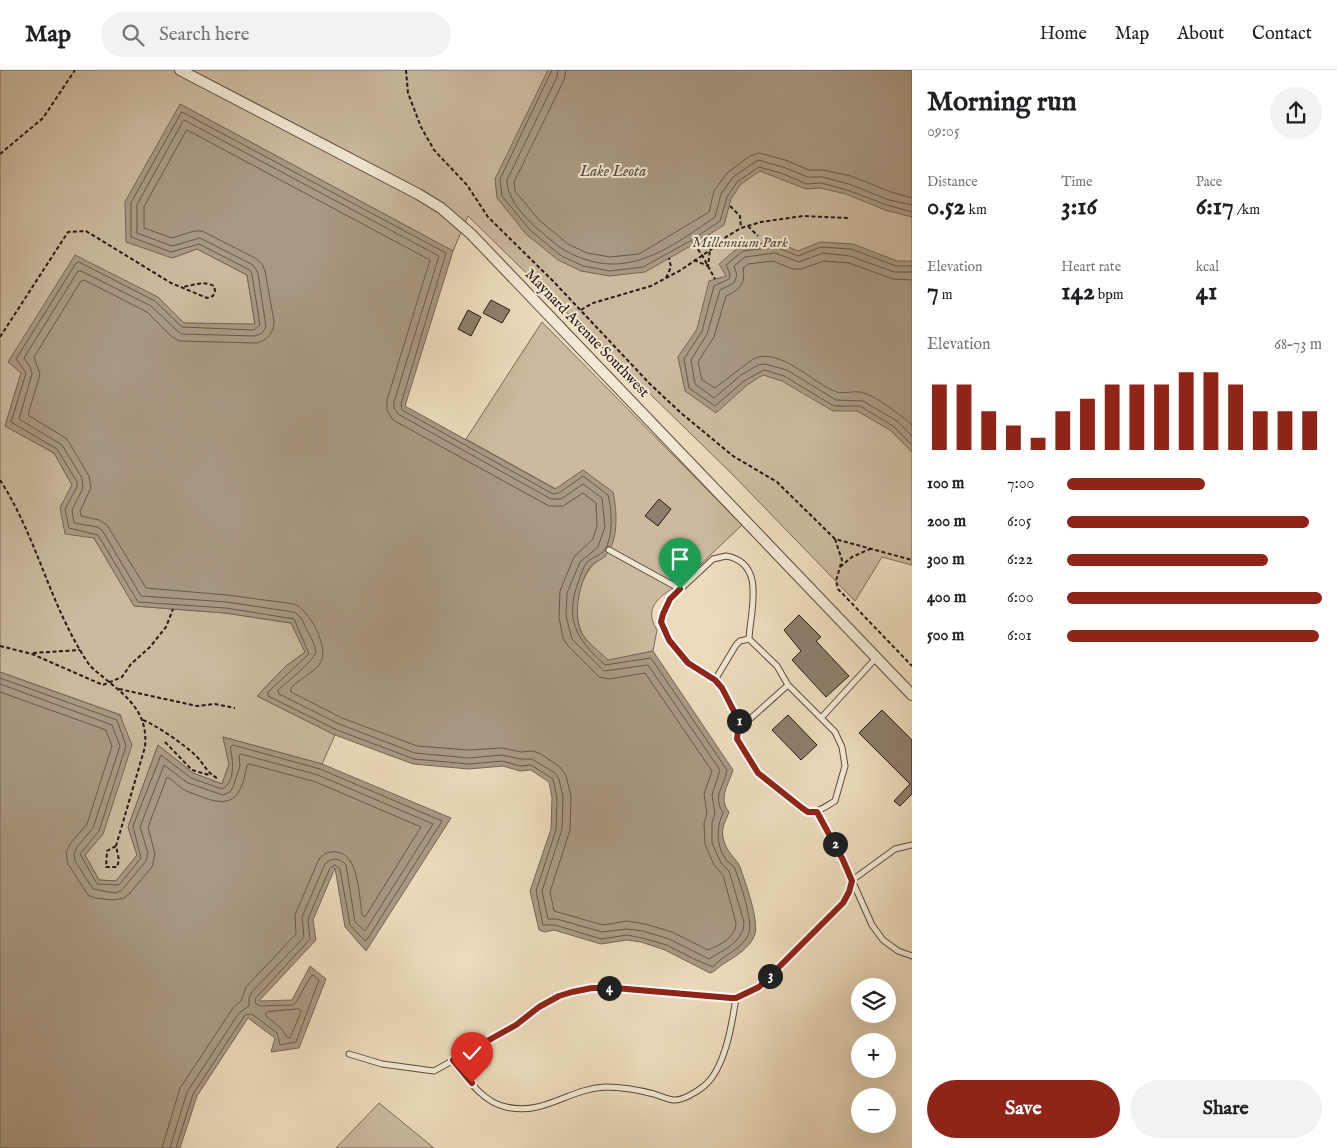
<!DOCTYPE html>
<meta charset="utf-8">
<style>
body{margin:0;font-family:"IM FELL English",serif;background:#f2f2f2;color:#202124;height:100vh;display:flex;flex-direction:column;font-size:19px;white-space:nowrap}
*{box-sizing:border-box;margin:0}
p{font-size:16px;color:#757577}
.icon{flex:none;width:28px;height:28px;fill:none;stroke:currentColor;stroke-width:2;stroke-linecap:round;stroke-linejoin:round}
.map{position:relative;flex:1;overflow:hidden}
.drawer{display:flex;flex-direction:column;background:#fff;width:425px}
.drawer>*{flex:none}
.fabs{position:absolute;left:851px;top:908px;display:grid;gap:10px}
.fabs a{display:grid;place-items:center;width:45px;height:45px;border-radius:50%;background:#fff;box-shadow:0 5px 20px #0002;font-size:25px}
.pin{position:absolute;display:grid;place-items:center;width:42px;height:42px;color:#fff;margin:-51px -21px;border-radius:50% 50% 50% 0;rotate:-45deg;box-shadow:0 0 5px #0007}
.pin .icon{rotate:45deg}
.km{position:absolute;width:25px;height:25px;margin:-12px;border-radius:50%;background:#222;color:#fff;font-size:14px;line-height:25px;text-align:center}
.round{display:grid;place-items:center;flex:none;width:52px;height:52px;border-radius:26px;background:#f2f2f2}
.overview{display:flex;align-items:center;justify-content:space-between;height:85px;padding:0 15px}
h1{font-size:28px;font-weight:800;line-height:38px}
.figures{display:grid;grid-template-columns:repeat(3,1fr);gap:8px;height:85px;padding:5px 15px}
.figures div{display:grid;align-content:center}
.figures b{font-size:25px;font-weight:800}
.figures small{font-size:14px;font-weight:400}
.figures p{font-size:14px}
.chart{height:140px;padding:10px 15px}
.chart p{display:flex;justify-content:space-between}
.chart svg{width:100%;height:90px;margin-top:5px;stroke:#8f2418;stroke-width:6}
.primary-button{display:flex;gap:10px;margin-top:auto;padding:10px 15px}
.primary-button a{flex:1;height:58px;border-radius:30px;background:#8f2418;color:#fff;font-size:20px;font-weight:800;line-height:58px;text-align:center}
.primary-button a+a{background:#f2f2f2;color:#202124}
ul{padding:0 15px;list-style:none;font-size:16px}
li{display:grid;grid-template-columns:80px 60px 1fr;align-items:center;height:38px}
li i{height:12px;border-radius:6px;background:#8f2418}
header{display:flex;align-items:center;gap:30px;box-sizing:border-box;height:70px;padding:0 25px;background:#fff;border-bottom:1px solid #e0e0e0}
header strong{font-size:24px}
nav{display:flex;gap:28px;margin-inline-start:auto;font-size:18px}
.search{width:350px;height:45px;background:#f2f2f2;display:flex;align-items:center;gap:12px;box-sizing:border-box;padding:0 18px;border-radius:28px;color:#757577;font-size:19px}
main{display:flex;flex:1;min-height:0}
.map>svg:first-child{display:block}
.green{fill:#cbba9f;stroke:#7a6a59}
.water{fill:#a99983;stroke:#756656}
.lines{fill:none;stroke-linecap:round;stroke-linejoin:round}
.shore{stroke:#68594b;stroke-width:1}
.building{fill:#8e7e6b;stroke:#281913}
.service-casing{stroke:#594a3d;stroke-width:7}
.minor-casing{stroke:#594a3d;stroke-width:12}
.path{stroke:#281913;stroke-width:2;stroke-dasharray:4 2.5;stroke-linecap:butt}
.service{stroke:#f3e8d3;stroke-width:5}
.minor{stroke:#f3e8d3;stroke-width:10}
.route-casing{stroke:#fff;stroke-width:10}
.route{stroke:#8f2418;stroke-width:6}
.labels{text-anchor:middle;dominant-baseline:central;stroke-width:4;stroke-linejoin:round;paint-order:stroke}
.park-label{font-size:15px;font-style:italic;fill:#59493d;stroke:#f3e8d3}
.street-label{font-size:15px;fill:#281913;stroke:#f3e8d3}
.water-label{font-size:16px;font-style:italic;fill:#5c4c40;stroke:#f3e8d3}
</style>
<header>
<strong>Map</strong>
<div class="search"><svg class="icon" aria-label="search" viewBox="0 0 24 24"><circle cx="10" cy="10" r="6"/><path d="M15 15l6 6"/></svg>Search here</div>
<nav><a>Home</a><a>Map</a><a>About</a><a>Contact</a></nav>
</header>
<main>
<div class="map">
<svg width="912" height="1078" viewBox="0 0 912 1078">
<rect width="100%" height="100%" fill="#ecdbbc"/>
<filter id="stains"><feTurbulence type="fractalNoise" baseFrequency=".004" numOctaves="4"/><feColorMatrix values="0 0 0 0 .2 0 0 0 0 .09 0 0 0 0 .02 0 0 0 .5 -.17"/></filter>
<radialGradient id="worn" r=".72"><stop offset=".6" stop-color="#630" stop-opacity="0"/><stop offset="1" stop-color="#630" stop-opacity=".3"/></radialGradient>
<path class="green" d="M0,0h912v495l-30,-8 -27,44 -122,-126 -265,-259 -15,35 -273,-147 -8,154 25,-9 50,26 8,50 -71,-2 -26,-26 -137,76 -16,53 49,27 18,32 -12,23 34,30 40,68 91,7 66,10 14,29 -19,14 -29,30 78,39 -13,29 -99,-27 6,27 -7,20 -29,-11 -35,-28 -30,82 9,28 -21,26 -17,-1 -14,-25 18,-21 18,-119 -121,-43z
M542,252l200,203 -62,59c-19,11 -38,23 -23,46l-4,21 -45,10c-8,-9 -23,-19 -27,-30 -10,-24 0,-65 25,-75l-50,-67 -90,-50z
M379,1033l55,45h-98z"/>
<path class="water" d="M548,0h364v147l-27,-7 -39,-16 -26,-6 -14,1 -46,-18 -19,13 -10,15 -7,26 -30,19 -49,28 -35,4 -29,-5 -23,-11 -32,-26 -29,-36 -2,-19z
M180,34l273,147 -48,155 150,83 28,-19 30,22c4,18 6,48 -7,63 -3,5 -11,6 -15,11 -12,14 -18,50 -10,66 5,10 19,20 27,28l45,-9 80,119c-5,16 -15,28 -4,42 -4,11 -9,17 -5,29 3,12 13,18 16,26 5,14 19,53 15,67 -4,13 -19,22 -30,29 -6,3 -8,8 -15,10l-45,-23 -24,-8 -14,-2 -26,4 -47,-14 -9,2 -6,-2 -9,-39 21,-62 1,-31 -3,-16 -18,-12 -11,1 -17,-5 -34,3 -56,-5 -78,-29 -78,-39 29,-30 19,-14 -14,-29 -66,-10 -91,-7 -40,-68 -29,-4 -5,-26 12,-23 -18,-32 -49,-27 16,-53 -13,-11 67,-107 83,42 26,26 71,1 -8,-49 -50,-26 -25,9 -46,-16 -1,-40z
M776,172l22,9 22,-9 33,2 44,17h15v191l-22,-22 -33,-19h-24l-51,-30 -19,-6 -16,10 -31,28 -31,-22 -7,-34 19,-28 12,-48 17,-5 -7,-12 21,-18z
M0,602l120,43 12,30 -29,89 -18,21 14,25 17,1 21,-26 -9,-28 30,-82 35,28 29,11 7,-20 -6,-27 99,27 129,54 -85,133 -21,-24 -10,-59 -22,52 3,20 -57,61 33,-1 18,-34 16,13 -27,69 -28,4 4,-14 -27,-20 -51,78 -17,52h-180z"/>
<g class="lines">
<path class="shore" d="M552,0l-52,109 2,17 28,34 30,25 23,11 27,5 33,-4 49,-27 28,-19 7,-24 10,-15 22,-15 22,6 26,11 14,-1 26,7 40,15 25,7
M558,0l-1,7 -50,103c0,19 18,38 32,50 9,7 17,16 27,21 58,32 101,-1 149,-34l6,-23 12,-17 25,-17 25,7 25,10h14l27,7 40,16 23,5
M566,0l-2,10 -50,102 1,9 24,29 29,24 19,9 23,4 29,-3 70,-42 5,-21 13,-18 23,-17 9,-3 26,7 24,10h14l28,6 40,16 21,6
M182,42l264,141 -45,151 1,6 151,84 6,-1 24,-17 25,19c4,15 6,44 -5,57 -4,4 -12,6 -16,10 -4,5 -6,13 -8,18 -15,39 -3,59 26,85l46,-7 76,112c-3,18 -15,25 -4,43 -7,15 -7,34 4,48 3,3 7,4 8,8 5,12 18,53 14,64 -6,17 -26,21 -36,34l-19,-8 -27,-14 -25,-7 -15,-3 -26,4 -46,-14h-12l-7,-34 20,-61 1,-32 -4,-19 -22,-14 -11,1 -18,-5 -33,3 -55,-5 -77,-29 -69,-34v-4l41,-38 -15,-35 -68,-11 -88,-6 -40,-67 -29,-7 -4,-19 12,-22v-5l-20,-33 -46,-27 15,-49 -10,-14 60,-96 3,-1 76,39 27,26 72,3 6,-5 -8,-51 -2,-4 -51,-26 -28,8 -40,-15v-34z
M184,50l255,136 -45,146v6l4,6 153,85h10l22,-15 19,14 3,29 -5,14 -2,6 -18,15 -13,31 -1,23 6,23 32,32 44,-6 72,105 -8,25 3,19 -3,8v21l9,20 8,8 15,51 -1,8 -6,10 -8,7 -20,12 -40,-20 -26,-8 -16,-2 -25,3 -45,-13h-9l-6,-28 20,-62 1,-32 -4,-18 -4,-6 -23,-14h-12l-18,-4 -33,3 -54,-5 -76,-29 -60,-30 -1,-4c8,-7 38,-31 38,-39 -1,-7 -6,-15 -9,-21 -4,-8 -6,-15 -14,-18l-66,-10 -86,-6 -39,-66 -5,-3 -23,-4 -2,-13 11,-22 -1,-10 -20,-33 -43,-26 13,-45 -2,-7 -6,-9 54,-87h3l70,35 30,28 74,2 7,-3 4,-6 -8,-54 -5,-8 -53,-27 -28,8 -35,-13v-28z
M187,60l243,130 -43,140v10l6,10 156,86h14l20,-13 13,10 1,23 -4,13 -19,18 -14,34 -1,26 4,21 5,8 31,31 10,2 36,-6 67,98 -8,23 3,19 -3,10 1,21 9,21 9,10 13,48c0,14 -17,23 -28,27l-36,-18 -27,-8 -18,-3 -24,4 -49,-14 -4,-19 20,-62 1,-34 -5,-20 -6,-9 -19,-13 -8,-3 -12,1 -19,-4 -33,2 -52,-4 -75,-28 -51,-26v-4c8,-9 24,-16 30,-26 8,-15 -12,-53 -27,-58l-67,-9 -81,-7 -39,-63 -8,-5 -18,-4 -1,-5 11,-23 -2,-12 -22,-37 -39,-24 12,-41 -6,-17 47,-76 3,-1 63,32 24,24 8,5 77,2c12,-3 18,-10 18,-22l-9,-50 -3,-7 -7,-6 -53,-27h-8l-22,7 -28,-10v-21z
M912,196h-16l-45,-17 -30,-2 -23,9 -22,-9 -33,4 -17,14 4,9 -1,5 -15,7 -12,45 -18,28 5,29 26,18 29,-25 20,-11 20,6 50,30h26l33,20 19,19
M912,202h-18l-44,-16 -27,-3 -24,9 -24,-9 -30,4 -11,9 3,9 -3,8 -14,7 -13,44 -16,26 4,24 19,14 27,-23 17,-10 7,-1 22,6 49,30 27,1 34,20 15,15
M912,210l-19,-1 -44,-16 -25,-2 -23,8h-8l-20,-8 -25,3 -5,4c3,16 -4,22 -17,28l-12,41 -16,25 4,18 13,8 38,-29c27,-13 60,25 84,33 7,2 16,-1 23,0 15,3 41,23 52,33
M0,608l117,42 9,26 -27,85 -19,23 17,30 22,1 22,-27 -8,-32 28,-71 30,23 31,11c14,-7 11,-30 8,-42l3,-2 87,24 122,52 -76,120 -2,-1 -14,-15 -10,-56 -5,-4 -5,3 -22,51 2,20 -55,60 1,5 4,2 33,-1 3,-3 15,-26 2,-1 6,5 -23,62 -16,3 -3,-12 -25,-19 -7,1 -52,79 -17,54
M0,614l112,41 8,21 -27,82 -16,19 -3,7 1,7 18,28 22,4 6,-2 25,-30 2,-8 -8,-26 24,-62 24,18 35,12 7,-3 3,-5 7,-21 -1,-11 2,-1 77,21 115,49 -68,107 -10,-9 -9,-57c-6,-7 -14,-8 -21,-1l-23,53 2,20 -52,55 -3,6v8l-10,7 -52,79 -17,56
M0,622l106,38 6,16 -25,78 -17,20 -4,9 2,11 20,31 7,3 18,2 11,-2 6,-5 22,-26 3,-13 -7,-27 19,-50c6,3 10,8 16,12 6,4 15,6 22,9 30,11 37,-5 42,-33l3,-1 66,18 105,45 -56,90 -3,-2c-3,-18 -3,-62 -26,-63 -7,-1 -13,2 -17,7l-24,56 1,19 -50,53 -5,14 -8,7 -53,80 -18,60
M299,939l2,3 -11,26 -3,-1 -5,-8 -17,-14 2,-3z"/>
</g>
<path class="building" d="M491,230l19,10 -8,13 -19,-10z
M468,240l13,7 -10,19 -13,-7z
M659,429l12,10 -13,17 -13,-10z
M799,545l22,22 -5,4 33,35 -23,21 -34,-37 9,-9 -17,-21z
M882,640l30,30v54l-12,12 -6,-5 16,-17 -51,-51z
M788,645l29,30 -16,15 -29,-30z"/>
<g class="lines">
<g class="service-casing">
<path id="service" d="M609,480l71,39
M726,486c41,7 24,56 23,83l28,27 11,19 47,47 7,15 3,19 -10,35c-12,7 -20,15 -34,8l-43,-36 -21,-34 2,-18 -17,-33 -7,-8 -27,-17 -12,-13 -12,-19 -3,-9 2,-8 7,-15 43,-40z
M715,610l21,-35 4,-4 9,-2
M822,647l54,-59
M739,651h6l6,-3 37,-33
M817,742l26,48 29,65 11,15 15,11 14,5
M349,984l33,10 52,7 82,-46 23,-18 20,-11 33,-7 23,-1 121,10 23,-11 45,-44 39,-40 6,-11 2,-11 44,-32 17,-4
M453,990c14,18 29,42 53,47 38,9 62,-18 99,-20 17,0 34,3 49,7 6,2 13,5 19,6 9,1 24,-8 31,-14 21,-17 28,-62 32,-88"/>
</g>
<g class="minor-casing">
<path id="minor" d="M180,0l238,124 23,14 30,26 441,461"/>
</g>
<path class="path" d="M406,0l2,23 13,34 13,23 33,35 21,32 65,64 97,103 31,29 52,43 44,26 58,57 77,21
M0,84l43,-36 32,-48
M730,136l10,10 1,12
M748,156l10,10
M694,174l8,11 13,24
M694,190l14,6 2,-17
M666,208l5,-11 -2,-9
M581,240l12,-7 58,-17 30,-16 38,-26 7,-7 15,-9 20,-6 42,-6 45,2
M0,267l68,-105 18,-1 85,52 36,15 6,-2 2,-5 -1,-5c-12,-6 -21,0 -33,1
M0,410c37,57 50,126 88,183 5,7 13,12 20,18 23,19 40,34 37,66l-29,99 3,14 -2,7h-11l1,-16 9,-5
M835,469l7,21 -6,21 2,8 74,77
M840,497l12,-10 18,-8
M0,576l32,8 71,31 19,-8 9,-13 19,-17 16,-20 7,-18
M33,583l47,-3
M119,619l78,17 18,-2 20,4
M143,650c13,5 42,25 52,35 9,8 12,19 24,24
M165,672l27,28 17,5"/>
<use href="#service" class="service"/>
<use href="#minor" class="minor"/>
</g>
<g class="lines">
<g class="route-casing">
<path id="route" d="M472,1013l-19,-23 63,-35 23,-18 20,-11 13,-4 20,-4h23l116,10h5l23,-11 84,-84 6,-11 3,-11 -9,-21 -26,-48h-9l-6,-4 -44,-35 -21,-34 2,-18 -17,-33 -7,-8 -27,-17 -19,-23 -8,-18 2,-8 7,-15 10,-10"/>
</g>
<use href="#route" class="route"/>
</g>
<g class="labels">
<g class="park-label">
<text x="740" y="172">Millennium Park</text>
</g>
<g class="street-label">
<text transform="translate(587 263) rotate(46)">Maynard Avenue Southwest</text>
</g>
<g class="water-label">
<text x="613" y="102">Lake Leota</text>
</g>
</g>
<rect width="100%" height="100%" filter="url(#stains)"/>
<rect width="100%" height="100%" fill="url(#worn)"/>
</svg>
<div class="fabs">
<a><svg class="icon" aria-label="layers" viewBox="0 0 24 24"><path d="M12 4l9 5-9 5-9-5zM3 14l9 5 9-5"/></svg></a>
<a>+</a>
<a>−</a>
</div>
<div class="pin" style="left:680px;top:519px;background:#1e9e55"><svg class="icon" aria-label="arrive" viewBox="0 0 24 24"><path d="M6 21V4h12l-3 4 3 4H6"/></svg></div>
<div class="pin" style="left:472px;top:1013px;background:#d93025"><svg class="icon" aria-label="check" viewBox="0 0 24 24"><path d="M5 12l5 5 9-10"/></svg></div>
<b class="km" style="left:739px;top:651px">1</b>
<b class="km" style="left:835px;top:774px">2</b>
<b class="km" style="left:770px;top:906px">3</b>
<b class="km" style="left:609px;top:918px">4</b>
</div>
<section class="drawer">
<div class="overview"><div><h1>Morning run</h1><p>09:05</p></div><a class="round"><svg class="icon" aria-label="share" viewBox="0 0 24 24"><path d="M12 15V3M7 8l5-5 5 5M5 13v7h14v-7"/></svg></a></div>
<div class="figures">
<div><p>Distance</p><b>0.52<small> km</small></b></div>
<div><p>Time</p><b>3:16</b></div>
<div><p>Pace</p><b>6:17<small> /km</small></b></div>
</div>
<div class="figures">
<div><p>Elevation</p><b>7<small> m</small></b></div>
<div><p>Heart rate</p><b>142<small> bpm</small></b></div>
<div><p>kcal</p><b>41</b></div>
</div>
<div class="chart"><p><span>Elevation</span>68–73 m</p>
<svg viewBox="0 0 160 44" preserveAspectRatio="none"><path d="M5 44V12M15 44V12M25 44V25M35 44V32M45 44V38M55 44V25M65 44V19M75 44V12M85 44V12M95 44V12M105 44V6M115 44V6M125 44V12M135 44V25M145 44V25M155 44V25"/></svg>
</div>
<ul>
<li><b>100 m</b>7:00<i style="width:54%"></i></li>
<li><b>200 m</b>6:05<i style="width:95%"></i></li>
<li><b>300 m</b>6:22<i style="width:79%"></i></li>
<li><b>400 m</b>6:00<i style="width:100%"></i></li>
<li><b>500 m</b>6:01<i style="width:99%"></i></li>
</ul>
<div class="primary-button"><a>Save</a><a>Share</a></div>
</section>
</main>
